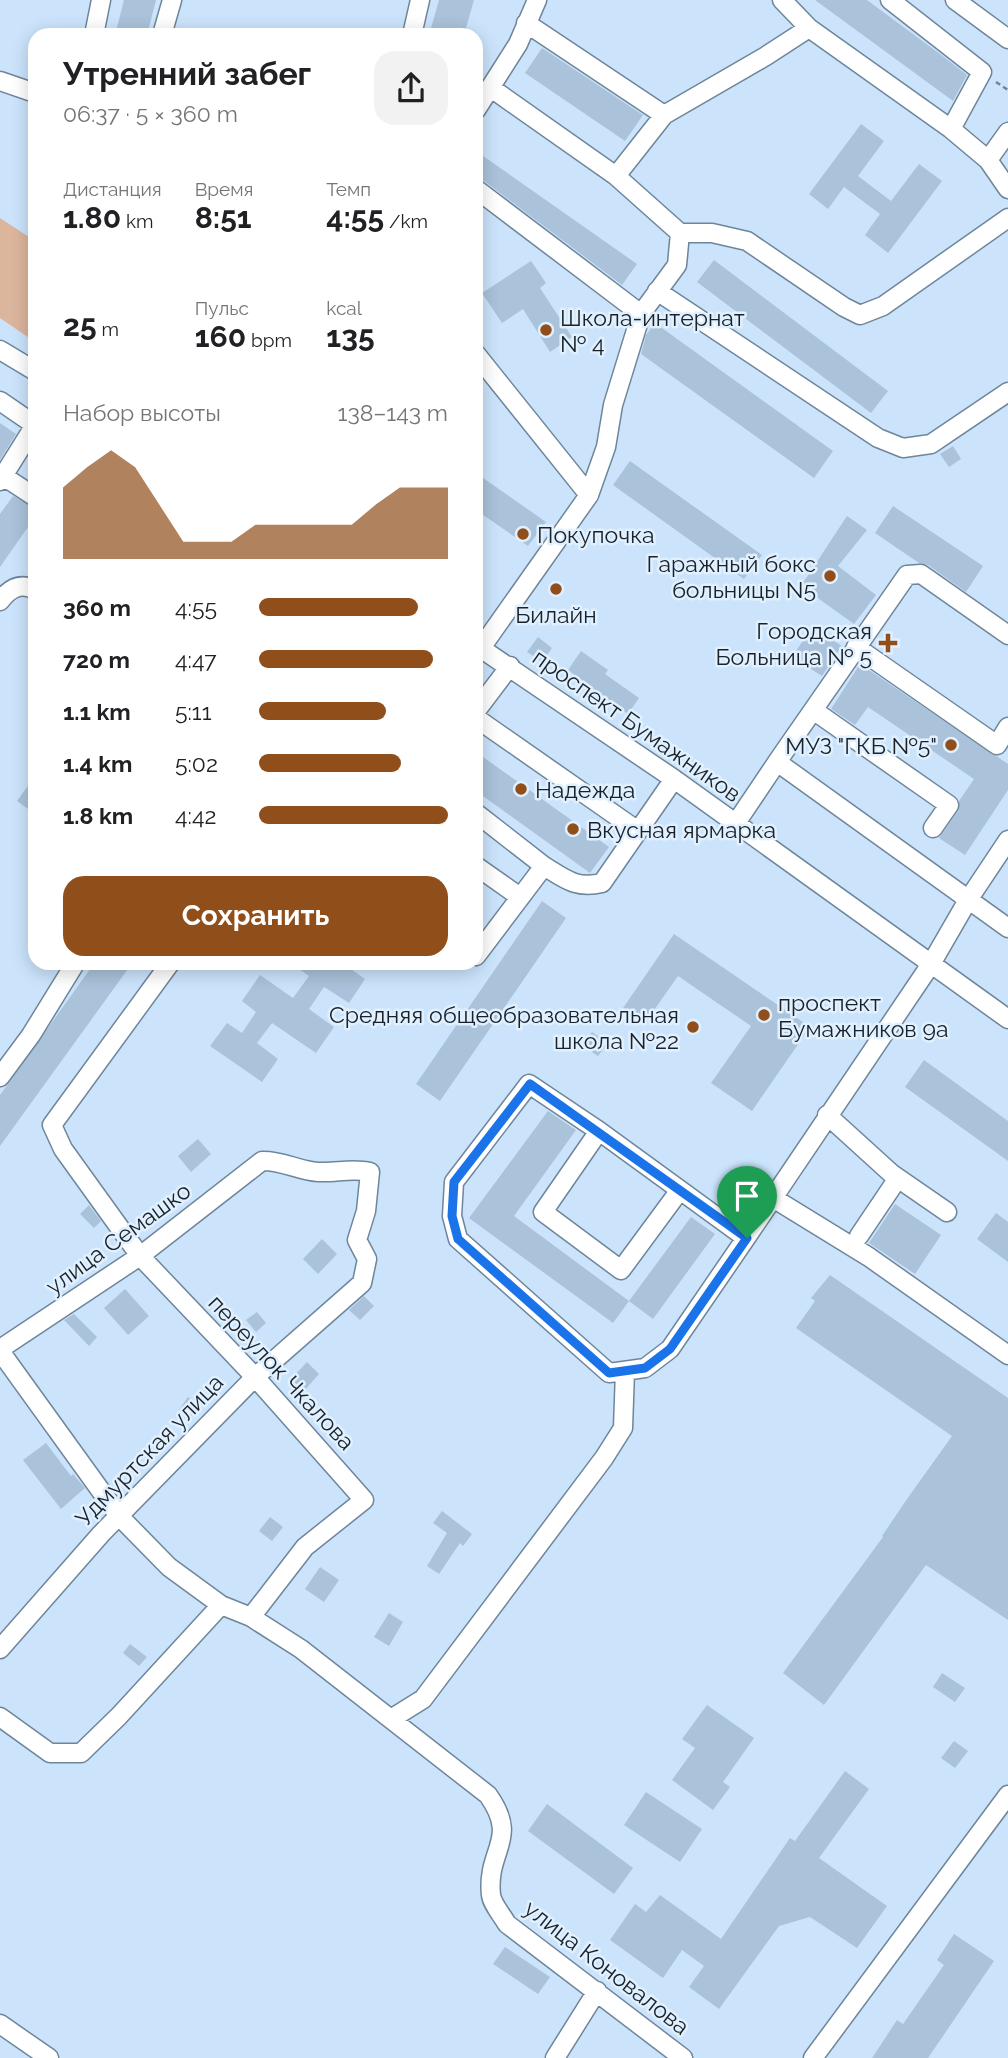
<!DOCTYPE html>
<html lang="ru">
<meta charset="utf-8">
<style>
body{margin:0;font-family:Raleway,sans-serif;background:#f2f2f2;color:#202124;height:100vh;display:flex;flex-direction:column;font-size:26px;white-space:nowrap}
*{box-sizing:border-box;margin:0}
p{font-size:23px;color:#757577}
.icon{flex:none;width:38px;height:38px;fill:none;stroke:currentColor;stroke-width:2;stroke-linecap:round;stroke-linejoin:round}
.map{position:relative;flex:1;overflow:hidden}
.details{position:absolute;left:28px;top:28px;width:455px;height:942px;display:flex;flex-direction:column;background:#fff;border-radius:21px;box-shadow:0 4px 18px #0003}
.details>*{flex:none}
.pin{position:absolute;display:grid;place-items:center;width:60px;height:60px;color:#fff;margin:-72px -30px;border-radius:50% 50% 50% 0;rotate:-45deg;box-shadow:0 0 7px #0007}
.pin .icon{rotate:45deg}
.round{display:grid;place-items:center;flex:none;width:74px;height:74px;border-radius:21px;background:#f2f2f2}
.headline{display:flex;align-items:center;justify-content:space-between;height:119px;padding:0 35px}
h1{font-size:32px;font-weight:700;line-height:52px}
.stats{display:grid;grid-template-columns:repeat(3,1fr);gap:10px;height:119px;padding:7px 35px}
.stats div{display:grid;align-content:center}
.stats b{font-size:30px;font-weight:700}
.stats small{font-size:19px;font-weight:400}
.stats p{font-size:19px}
.chart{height:196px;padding:14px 35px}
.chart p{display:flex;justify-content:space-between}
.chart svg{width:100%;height:126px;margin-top:7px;fill:#904e1a;opacity:.7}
.primary-button{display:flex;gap:14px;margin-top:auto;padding:14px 35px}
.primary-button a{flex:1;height:80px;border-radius:21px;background:#904e1a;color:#fff;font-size:28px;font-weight:700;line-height:80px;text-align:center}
ul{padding:0 35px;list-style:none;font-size:23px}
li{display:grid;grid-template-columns:112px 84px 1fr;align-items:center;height:52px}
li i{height:18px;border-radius:9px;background:#904e1a}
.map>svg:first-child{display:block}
.green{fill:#dcb59d}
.building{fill:#aac3da}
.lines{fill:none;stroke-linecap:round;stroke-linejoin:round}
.minor-casing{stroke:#6e859a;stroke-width:21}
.path{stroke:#738495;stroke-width:2.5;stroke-dasharray:5 3.5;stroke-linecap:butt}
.minor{stroke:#fff;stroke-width:18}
.route-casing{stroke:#fff;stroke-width:14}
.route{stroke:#1a73e8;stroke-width:9}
.poi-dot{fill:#904e1a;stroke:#e1f0fe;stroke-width:2.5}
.labels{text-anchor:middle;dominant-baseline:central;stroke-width:5;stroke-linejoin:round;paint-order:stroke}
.poi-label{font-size:23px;fill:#19222b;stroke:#e1f0fe;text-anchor:start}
.street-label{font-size:23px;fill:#19222b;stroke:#e1f0fe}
</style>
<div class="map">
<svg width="1008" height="2058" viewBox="0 0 1008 2058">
<rect width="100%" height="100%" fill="#cbe4fc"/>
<path class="green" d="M0,218l35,23v101l-35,-24z"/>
<path class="building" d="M124,0h32l-9,35h-32z
M439,0h35l-10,35h-35z
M815,0h52l77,57 23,18 -14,26z
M542,48l101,67 -18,26 -100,-68z
M861,124l23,17 -26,35 33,25 28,-37 23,17 -54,72 -23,-18 15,-21 -36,-27 -16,22 -19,-15z
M476,151l161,113 -15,21 -139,-105 -7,-2z
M714,260l174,131 -17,22 -174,-131z
M531,261l15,22 -6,5 32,49 -22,15 -27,-43 -21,14 -20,-30z
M655,323l178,128 -19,27 -173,-124 5,-19z
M0,423l16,11 -16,26z
M953,446l8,13 -12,8 -9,-13z
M630,461l132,94 -18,24 -131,-94z
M476,473l70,49 -18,24 -52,-36z
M13,496l22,12v9l-35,50v-53z
M893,506l90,60 -17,26 -38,-27 -9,-2 -44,-30z
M847,516l20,14 -29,36 38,29 -22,29 -53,-38z
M812,627l30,19 -20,30 -30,-19z
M538,637l14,11 -10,14 -15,-10z
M581,651l27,19 -3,4 34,24 -11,16 -60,-44z
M860,664l148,100v26l-43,65 -26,-17 19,-27 1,-10 15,-22 -106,-72 -13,18 -24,-16z
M476,752l133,95 -19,26 -114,-82z
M35,776v38l-18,-13z
M542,901l24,17 -126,183 -24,-17z
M674,934l136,93 -58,84 -41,-28 40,-57 -73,-50 -33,47 -22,-15z
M95,962h38l-133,184v-51z
M289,962h52l24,17 -16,24 -25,-16 -15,22 25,18 -18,26 -44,-30 -15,20 21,16 -16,23 -52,-36 17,-23 15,10 14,-21 -14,-11 18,-26 33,23 16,-22z
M592,1032l16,11 -10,13 -16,-11z
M924,1060l84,61v40l-103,-74z
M548,1111l28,19 -62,86 115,85 -16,22 -144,-105z
M198,1139l13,15 -20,18 -13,-16z
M895,1204l46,31 -26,39 -46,-31z
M89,1205l12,16 -7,7 -14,-14z
M996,1213l12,9v40l-31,-23z
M691,1217l24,17 -62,85 -24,-18z
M322,1239l15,15 -19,20 -15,-15z
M830,1275l178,123v222l-82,-55 -102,140 -41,-32 100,-136 -1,-1 25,-37 45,-63 -156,-108 19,-27 -4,-3z
M125,1289l24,27 -21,19 -24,-27z
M364,1296l10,10 -14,14 -11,-10z
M257,1312l9,11 -10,9 -10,-12z
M74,1314l23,23 -8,9 -25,-26z
M307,1362l12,12 -15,17 -13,-12z
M188,1397l11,9 -9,12 -11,-8z
M46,1443l25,33 2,-2 12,14 -24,21 -38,-49z
M442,1511l30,23 -9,12 -3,-3 -21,31 -12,-8 20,-33 -14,-10z
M270,1517l13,10 -11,14 -13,-10z
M320,1567l19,13 -15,22 -19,-13z
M389,1613l14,9 -14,24 -15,-9z
M130,1644l17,13 -8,9 -16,-13z
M942,1673l23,15 -10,14 -22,-15z
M707,1705l47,33 -31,44 7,5 -17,23 -41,-30 23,-32 -13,-9z
M954,1741l14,10 -13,17 -14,-10z
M845,1771l24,18 -50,69 68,48 -30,42 -47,-31 -31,9 -60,83 -30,-22 15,-21 -22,-16 -19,28 -53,-38 25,-36 11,8 14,-17 61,44 69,-101 5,3z
M646,1792l56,37 -22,33 -56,-37z
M547,1804l86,64 -19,26 -86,-63z
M954,1934l40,27 -66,97h-56l25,-38 6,4 41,-59 -7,-5z
M505,1947l45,30 -12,17 -45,-30z"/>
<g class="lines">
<g class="minor-casing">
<path id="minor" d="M782,0l27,28 142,101 37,31 20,29
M890,0l92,72 -31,57
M955,0l53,39
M526,23l138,92 102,-59 43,-28
M94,35l7,-35
M162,35l10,-35
M412,35l8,-35
M0,81l35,12
M491,88l125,88 64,57 -3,32 -36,49 -28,91 -7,42 -17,48
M476,110l42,-66 19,-44
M988,160l20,-28
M616,176l48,-61
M476,189l165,125
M680,233h32l35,8 97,66 16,8 23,-9 125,-88
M657,291l221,147 25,10 28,-4 77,-52
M0,350l35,21
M476,354l113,141 -108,153
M0,401l35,24 -35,56
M3,476l32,21
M0,601c9,-12 20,-19 35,-11
M476,645l198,134 334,240
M856,647l141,98 11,-18
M813,710l136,95 -16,23
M476,711l34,-45
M476,718l162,113
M777,762l130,-187 14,-1 87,61
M476,813l68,53
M736,823l41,-61 231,166
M476,866l44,31
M476,956l68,-90c21,13 32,23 58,17l72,-104
M171,962l-119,163 11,24 77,107 115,121 109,123 -59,47 -54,70
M0,1077l31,-42 45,-73
M827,1115l65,59 55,38
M599,1131l-56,81 78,58 59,-80
M773,1198l96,59 139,98
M859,1236l39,-58
M746,1238l-76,111 -25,19 -36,5 -151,-134 -6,-23 2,-34 75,-98 70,47 147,107 185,-274 37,-64 40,-60
M0,1349l140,-93 122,-95c19,-1 37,10 56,11 18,1 34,-4 52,0l-4,39 -9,29 10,19 -5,24 -107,94 -154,157 -101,115
M0,1351l119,165 50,51 52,38 30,12 50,32 187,146c32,45 -2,54 3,100 1,9 11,20 16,29l176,134
M0,1717l50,36h31l38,-37 102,-111
M391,1719l32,-20 181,-241 19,-30 2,-57
M0,2024l49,34
M555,2058l42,-67
M813,2058l195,-263"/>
</g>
<path class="path" d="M996,82l12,8"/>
<use href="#minor" class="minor"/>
</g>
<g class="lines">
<g class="route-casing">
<path id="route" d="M530,1084l217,154 -77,111 -25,19 -36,5 -151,-134 -6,-23 2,-34z"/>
</g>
<use href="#route" class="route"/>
</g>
<g class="poi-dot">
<circle cx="546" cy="330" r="7"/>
<circle cx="523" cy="534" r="7"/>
<circle cx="830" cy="576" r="7"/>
<circle cx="556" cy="589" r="7"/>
<path d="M884.5 632.5h7v7h7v7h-7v7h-7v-7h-7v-7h7z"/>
<circle cx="951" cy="745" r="7"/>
<circle cx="521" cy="789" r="7"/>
<circle cx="573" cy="829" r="7"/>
<circle cx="764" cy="1015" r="7"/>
<circle cx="693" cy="1027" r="7"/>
</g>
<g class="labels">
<g class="poi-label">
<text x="560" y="317">Школа-интернат<tspan x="560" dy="26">№ 4</tspan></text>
<text x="537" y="534">Покупочка</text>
<text x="816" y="563" text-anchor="end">Гаражный бокс<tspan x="816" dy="26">больницы N5</tspan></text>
<text x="556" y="614" text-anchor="middle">Билайн</text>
<text x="872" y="630" text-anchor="end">Городская<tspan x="872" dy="26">Больница № 5</tspan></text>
<text x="937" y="745" text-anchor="end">МУЗ "ГКБ №5"</text>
<text x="535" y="789">Надежда</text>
<text x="587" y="829">Вкусная ярмарка</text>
<text x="778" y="1002">проспект<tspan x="778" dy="26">Бумажников 9а</tspan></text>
<text x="679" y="1014" text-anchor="end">Средняя общеобразовательная<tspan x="679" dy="26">школа №22</tspan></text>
</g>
<g class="street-label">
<text transform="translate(637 725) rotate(35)">проспект Бумажников</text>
<text transform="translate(118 1238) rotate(-36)">улица Семашко</text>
<text transform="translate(282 1372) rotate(47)">переулок Чкалова</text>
<text transform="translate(149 1450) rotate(-46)">Удмуртская улица</text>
<text transform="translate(607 1967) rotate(38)">улица Коновалова</text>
</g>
</g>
</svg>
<div class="pin" style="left:747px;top:1238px;background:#1e9e55"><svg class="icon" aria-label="arrive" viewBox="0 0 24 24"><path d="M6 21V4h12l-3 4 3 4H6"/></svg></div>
<section class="details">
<div class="headline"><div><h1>Утренний забег</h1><p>06:37 · 5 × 360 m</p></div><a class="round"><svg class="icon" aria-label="share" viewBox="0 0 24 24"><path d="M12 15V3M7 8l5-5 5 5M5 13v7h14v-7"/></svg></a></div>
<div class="stats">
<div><p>Дистанция</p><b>1.80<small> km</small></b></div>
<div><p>Время</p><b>8:51</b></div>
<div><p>Темп</p><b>4:55<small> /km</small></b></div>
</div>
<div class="stats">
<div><b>25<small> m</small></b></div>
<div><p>Пульс</p><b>160<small> bpm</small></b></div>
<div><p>kcal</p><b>135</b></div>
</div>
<div class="chart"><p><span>Набор высоты</span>138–143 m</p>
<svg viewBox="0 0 160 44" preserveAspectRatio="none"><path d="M0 44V19L10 12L20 6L30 12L40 25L50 38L60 38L70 38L80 32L90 32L100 32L110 32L120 32L130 25L140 19L150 19L160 19V44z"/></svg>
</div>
<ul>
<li><b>360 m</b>4:55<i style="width:84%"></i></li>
<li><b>720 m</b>4:47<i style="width:92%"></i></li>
<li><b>1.1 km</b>5:11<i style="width:67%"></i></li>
<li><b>1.4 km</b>5:02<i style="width:75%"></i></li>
<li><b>1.8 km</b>4:42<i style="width:100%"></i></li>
</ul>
<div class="primary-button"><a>Сохранить</a></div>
</section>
</div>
